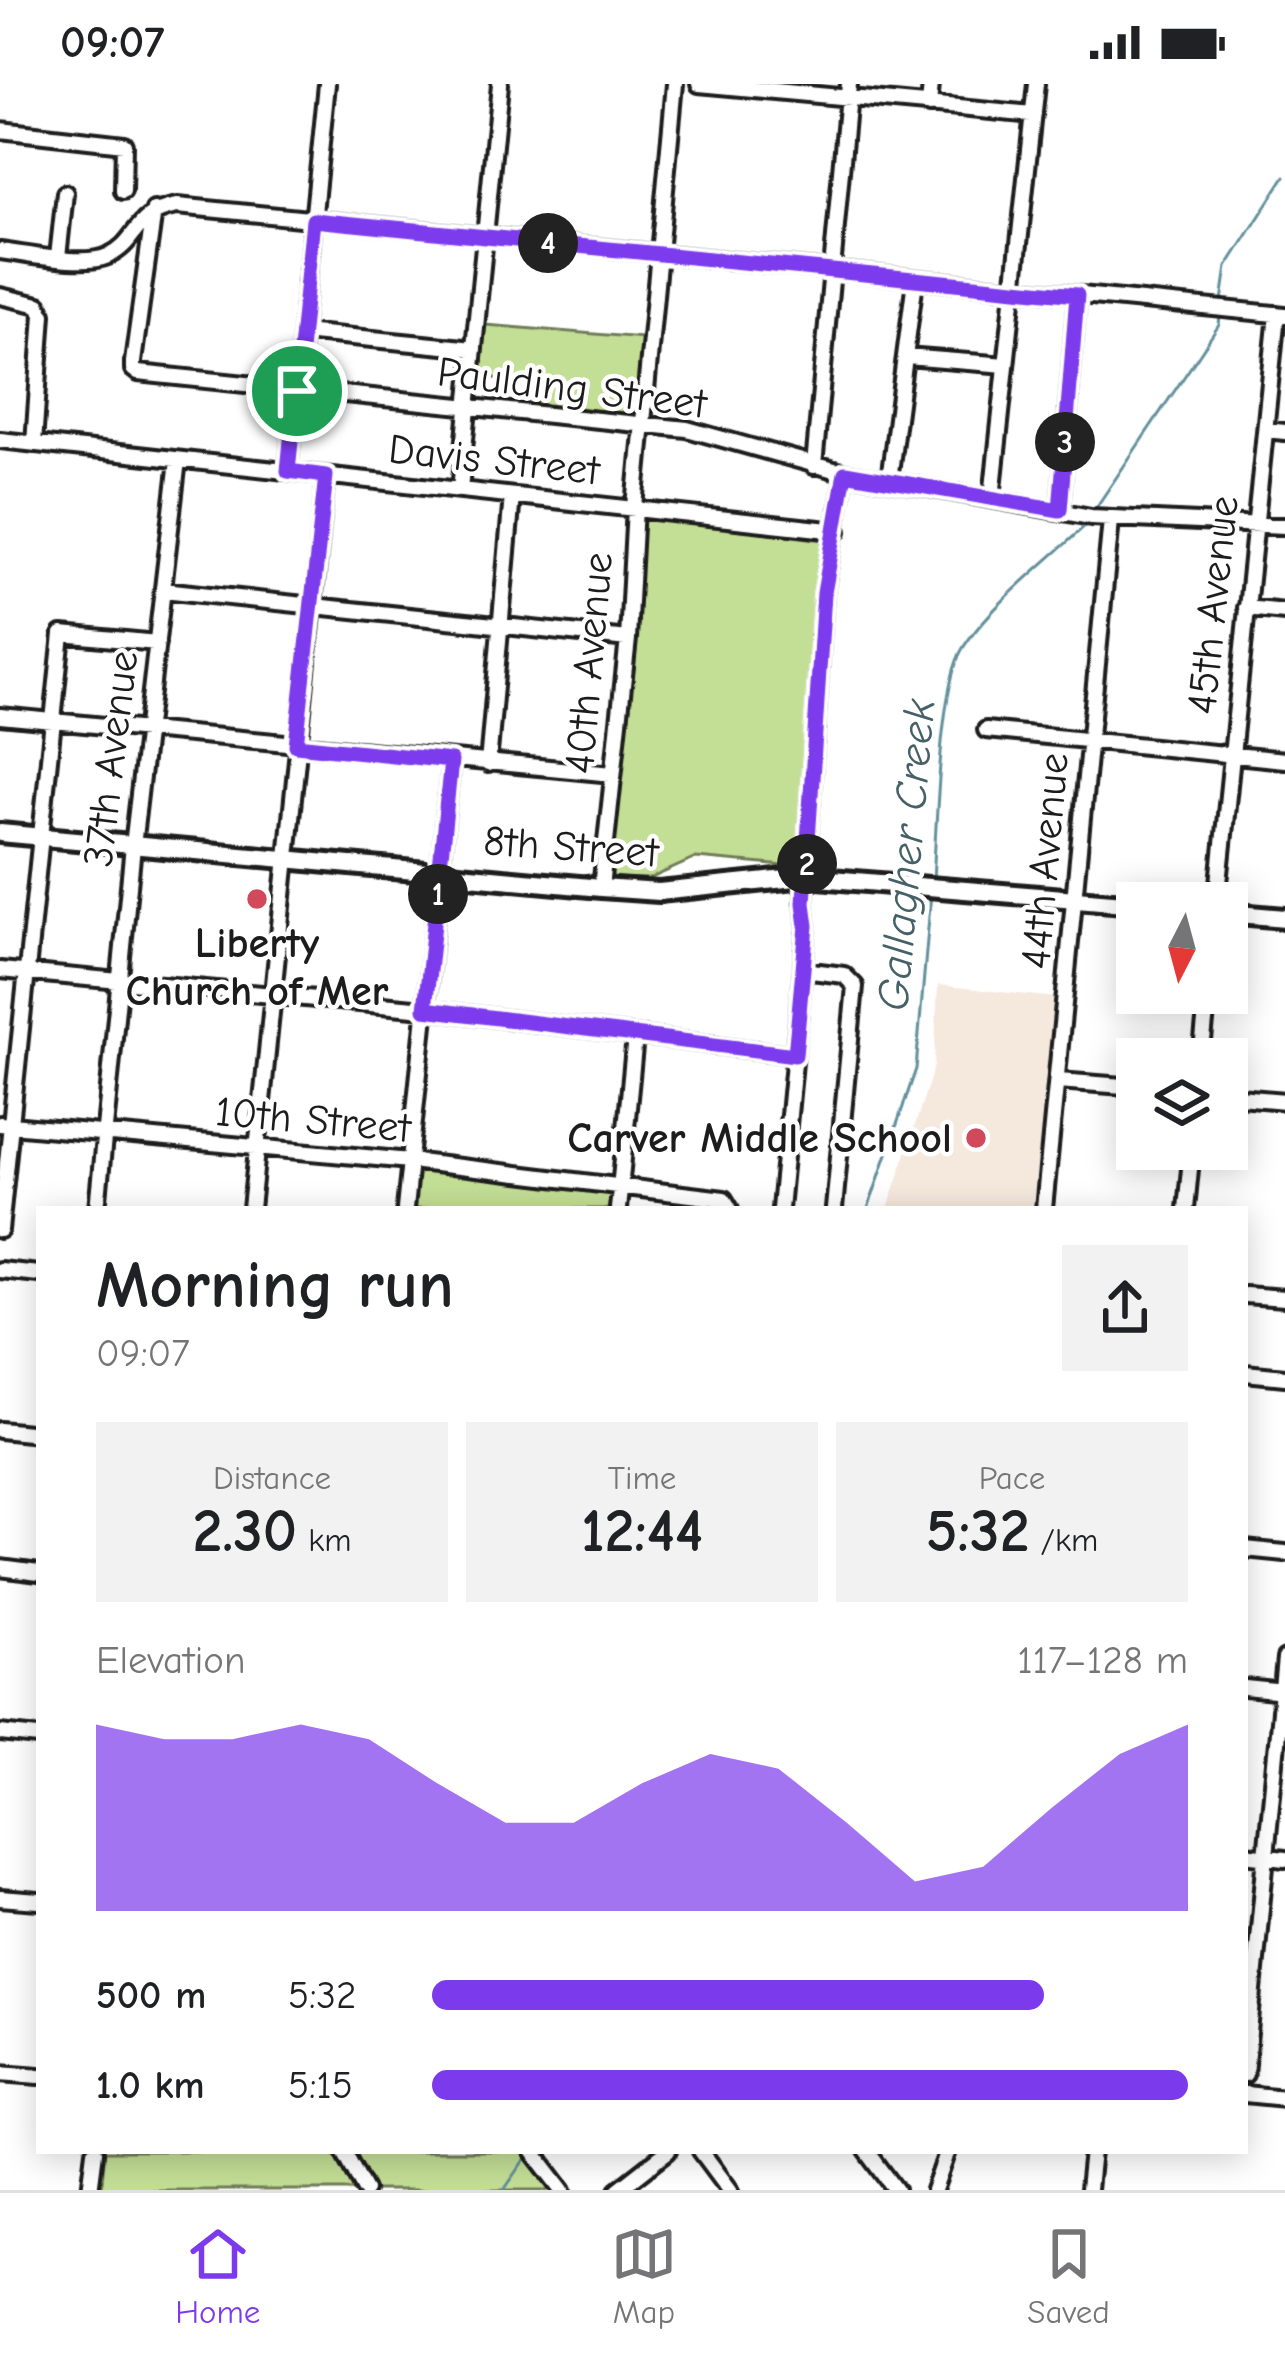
<!DOCTYPE html>
<meta charset="utf-8">
<style>
body{margin:0;font-family:"Comic Neue",sans-serif;background:#f2f2f2;color:#202124;height:100vh;display:flex;flex-direction:column;font-size:45px;white-space:nowrap}
*{box-sizing:border-box;margin:0}
p{font-size:39px;color:#757577}
.icon{flex:none;width:66px;height:66px;fill:none;stroke:currentColor;stroke-width:2;stroke-linecap:round;stroke-linejoin:round}
.map{position:relative;flex:1;overflow:hidden}
.sheet{position:absolute;left:36px;top:1122px;width:1212px;height:948px;display:flex;flex-direction:column;background:#fff;border-radius:0px;box-shadow:0 6px 30px #0003}
.sheet>*{flex:none}
.needle{width:78px;rotate:186deg}
.buttons{position:absolute;left:1116px;top:798px;display:grid;gap:24px}
.buttons a{display:grid;place-items:center;width:132px;height:132px;border-radius:0px;background:#fff;box-shadow:0 6px 30px #0003;font-size:60px}
.pin{position:absolute;display:grid;place-items:center;width:102px;height:102px;color:#fff;margin:-51px;border:6px solid #fff;border-radius:50%;box-shadow:0 3px 12px #0007}
.km{position:absolute;width:60px;height:60px;margin:-30px;border-radius:50%;background:#222;color:#fff;font-size:33px;line-height:60px;text-align:center}
.round{display:grid;place-items:center;flex:none;width:126px;height:126px;border-radius:0px;background:#f2f2f2}
.head{display:flex;align-items:center;justify-content:space-between;height:204px;padding:0 60px}
h1{font-size:66px;font-weight:600;line-height:90px}
.figures{display:grid;grid-template-columns:repeat(3,1fr);gap:18px;height:204px;padding:12px 60px}
.figures div{display:grid;align-content:center;border-radius:0px;background:#f2f2f2;text-align:center}
.figures b{font-size:60px;font-weight:600}
.figures small{font-size:33px;font-weight:400}
.figures p{font-size:33px}
.chart{height:336px;padding:24px 60px}
.chart p{display:flex;justify-content:space-between}
.chart svg{width:100%;height:216px;margin-top:12px;fill:#7c3aed;opacity:.7}
ul{padding:0 60px;list-style:none;font-size:39px}
li{display:grid;grid-template-columns:192px 144px 1fr;align-items:center;height:90px}
li i{height:30px;border-radius:15px;background:#7c3aed}
.status{display:flex;justify-content:space-between;align-items:center;height:84px;padding:0 60px;background:#fff;direction:ltr}
.status svg{height:33px;fill:currentColor}
.tab-bar{display:flex;justify-content:space-around;align-items:center;height:168px;border-top:3px solid #e0e0e0;background:#fff;font-size:33px;color:#757577}
.tab-bar a{display:grid;justify-items:center;gap:6px}
.tab-bar .on{color:#7c3aed}
.map>svg:first-child{display:block}
.built{fill:#f5e8dd}
.green{fill:#c3de95;stroke:#707d58;stroke-width:3}
.lines{fill:none;stroke-linecap:round;stroke-linejoin:round}
.stream{stroke:#63909c;stroke-width:3}
.minor-casing{stroke:#1c1c1c;stroke-width:22}
.major-casing{stroke:#1c1c1c;stroke-width:26}
.minor{stroke:#fff;stroke-width:14}
.major{stroke:#fff;stroke-width:16}
.route-casing{stroke:#fff;stroke-width:24}
.route{stroke:#7c3aed;stroke-width:15}
.poi-dot{fill:#d1495b;stroke:#fff;stroke-width:4.5}
.labels{text-anchor:middle;dominant-baseline:central;stroke-width:9;stroke-linejoin:round;paint-order:stroke}
.street-label{font-size:42px;fill:#1c1c1c;stroke:#fff}
.poi-label{font-size:42px;font-weight:bold;fill:#1c1c1c;stroke:#fff}
.water-label{font-size:45px;font-style:italic;fill:#456067;stroke:#fff}
</style>
<div class="status"><b>09:07</b><svg viewBox="0 0 49 12"><path d="M0 12V9h3v3zM5 12V6h3v6zM10 12V3h3v9zM15 12V0h3v12zM26 1h20v11H26zM47 4h2v5h-2z"/></svg></div>
<div class="map">
<svg width="1285" height="2106" viewBox="0 0 1285 2106">
<rect width="100%" height="100%" fill="#fff"/>
<filter id="ink" filterUnits="userSpaceOnUse"><feTurbulence type="fractalNoise" baseFrequency=".00833" numOctaves="2"/><feDisplacementMap in="SourceGraphic" scale="24" xChannelSelector="R" yChannelSelector="G"/><feConvolveMatrix kernelMatrix="1 2 1 2 8 2 1 2 1" color-interpolation-filters="sRGB"/></filter>
<g filter="url(#ink)">
<path class="built" d="M938,901l118,13 -24,211h-144l46,-143z"/>
<path class="green" d="M485,241l159,13 -7,79 -102,-9 2,-26 -56,-5z
M640,432l184,24 -28,327 -100,-9 -47,21 -41,-1z
M415,1087l196,19 -2,19h-198z
M105,2067h416l31,39h-451z"/>
<g class="lines">
<path class="stream" d="M1222,217l5,-34 58,-91
M1095,425l124,-184 1,-9
M933,794c4,-51 6,-192 30,-230 26,-42 89,-90 125,-125
M868,1125l48,-140 15,-176
M504,2106l23,-33"/>
<g class="minor-casing">
<path id="minor" d="M699,0l334,31
M929,22l2,-22
M0,46l124,14 -1,47
M154,126l-21,152v7l5,4 549,56 158,44 246,44 194,9
M0,167c28,3 83,16 108,5 32,-15 23,-42 69,-50l1108,109
M58,173l7,-64
M0,212l39,9 4,9 -9,130
M302,248l172,17
M906,273l100,8
M1266,346l19,2
M0,356l838,91
M814,382l35,-382
M288,387l39,-387
M889,396l26,-200
M460,406l40,-406
M992,414l44,-414
M1060,426l17,-215
M163,506l465,49
M1246,524l39,4
M0,632l613,58
M986,646l299,30
M488,680l24,-268
M601,804l27,-249 7,-132 40,-423
M1217,819l60,-589
M0,886l425,39 370,46
M803,886l41,5 11,11 -21,223
M1201,975l7,-66
M1058,997l79,6
M1227,1012l58,5
M0,1040l410,37 314,38 6,10
M97,1125l36,-363 45,-386
M251,1125l75,-733
M405,1125l46,-448
M618,1125l17,-172
M780,1125l27,-283 -3,-23 20,-310 21,-120
M1044,1125l67,-689
M1186,1125l6,-60
M0,1146l62,-596 95,9
M0,1186l39,4
M1245,1211l40,3
M1245,1289l40,4
M0,1346l39,4
M1245,1465l40,4
M0,1484l39,5
M1245,1604l40,4
M0,1649l39,4
M1245,1770l40,5
M0,1814l39,3
M0,1989l39,3
M1245,1990l40,-415
M1245,2010l40,4
M344,2067l21,39
M533,2067l30,39
M701,2067l29,39
M867,2067l29,39
M90,2106l5,-39
M618,2106l50,-39
M934,2106l14,-39
M1088,2106l4,-39"/>
</g>
<g class="major-casing">
<path id="major" d="M0,749l601,55 58,4 147,-15 331,27
M1227,829l58,5"/>
</g>
<use href="#minor" class="minor"/>
<use href="#major" class="major"/>
</g>
</g>
<g class="lines" filter="url(#ink)">
<g class="route-casing">
<path id="route" d="M313,136l764,75 -17,215 -215,-37 -21,120 -20,310 3,23 -12,129 -370,-46 26,-248 -155,-16 30,-269 -38,-5z"/>
</g>
<use href="#route" class="route"/>
</g>
<g class="poi-dot">
<circle cx="257" cy="815" r="12"/>
<circle cx="976" cy="1054" r="12"/>
</g>
<g class="labels">
<g class="street-label">
<text transform="translate(572 304) rotate(7)">Paulding Street</text>
<text transform="translate(494 376) rotate(6)">Davis Street</text>
<text transform="translate(1213 521) rotate(-84)">45th Avenue</text>
<text transform="translate(589 579) rotate(-85)">40th Avenue</text>
<text transform="translate(111 675) rotate(-83)">37th Avenue</text>
<text transform="translate(571 763) rotate(4)">8th Street</text>
<text transform="translate(1045 777) rotate(-85)">44th Avenue</text>
<text transform="translate(313 1036) rotate(5)">10th Street</text>
</g>
<g class="poi-label">
<text x="257" y="859">Liberty<tspan x="257" dy="48">Church of Mer</tspan></text>
<text x="952" y="1054" text-anchor="end">Carver Middle School</text>
</g>
<g class="water-label">
<text transform="translate(906 771) rotate(-85)">Gallagher Creek</text>
</g>
</g>
</svg>
<div class="buttons">
<a><svg class="needle" viewBox="-14 -14 28 28"><path d="M0-13l5 13h-10z" fill="#e53935"/><path d="M0 13l5-13h-10z" fill="#757577"/></svg></a>
<a><svg class="icon" aria-label="layers" viewBox="0 0 24 24"><path d="M12 4l9 5-9 5-9-5zM3 14l9 5 9-5"/></svg></a>
</div>
<div class="pin" style="left:297px;top:307px;background:#1e9e55"><svg class="icon" aria-label="arrive" viewBox="0 0 24 24"><path d="M6 21V4h12l-3 4 3 4H6"/></svg></div>
<b class="km" style="left:438px;top:810px">1</b>
<b class="km" style="left:807px;top:780px">2</b>
<b class="km" style="left:1065px;top:358px">3</b>
<b class="km" style="left:548px;top:159px">4</b>
<section class="sheet">
<div class="head"><div><h1>Morning run</h1><p>09:07</p></div><a class="round"><svg class="icon" aria-label="share" viewBox="0 0 24 24"><path d="M12 15V3M7 8l5-5 5 5M5 13v7h14v-7"/></svg></a></div>
<div class="figures">
<div><p>Distance</p><b>2.30<small> km</small></b></div>
<div><p>Time</p><b>12:44</b></div>
<div><p>Pace</p><b>5:32<small> /km</small></b></div>
</div>
<div class="chart"><p><span>Elevation</span>117–128 m</p>
<svg viewBox="0 0 160 44" preserveAspectRatio="none"><path d="M0 44V6L10 9L20 9L30 6L40 9L50 18L60 26L70 26L80 18L90 12L100 15L110 26L120 38L130 35L140 23L150 12L160 6V44z"/></svg>
</div>
<ul>
<li><b>500 m</b>5:32<i style="width:81%"></i></li>
<li><b>1.0 km</b>5:15<i style="width:100%"></i></li>
</ul>
</section>
</div>
<nav class="tab-bar">
<a class="on"><svg class="icon" aria-label="home" viewBox="0 0 24 24"><path d="M3 11l9-7 9 7M6 9v11h12V9"/></svg>Home</a>
<a><svg class="icon" aria-label="map" viewBox="0 0 24 24"><path d="M3 6l6-2 6 2 6-2v14l-6 2-6-2-6 2zM9 4v14M15 6v14"/></svg>Map</a>
<a><svg class="icon" aria-label="saved" viewBox="0 0 24 24"><path d="M7 4h10v16l-5-4-5 4z"/></svg>Saved</a>
</nav>
